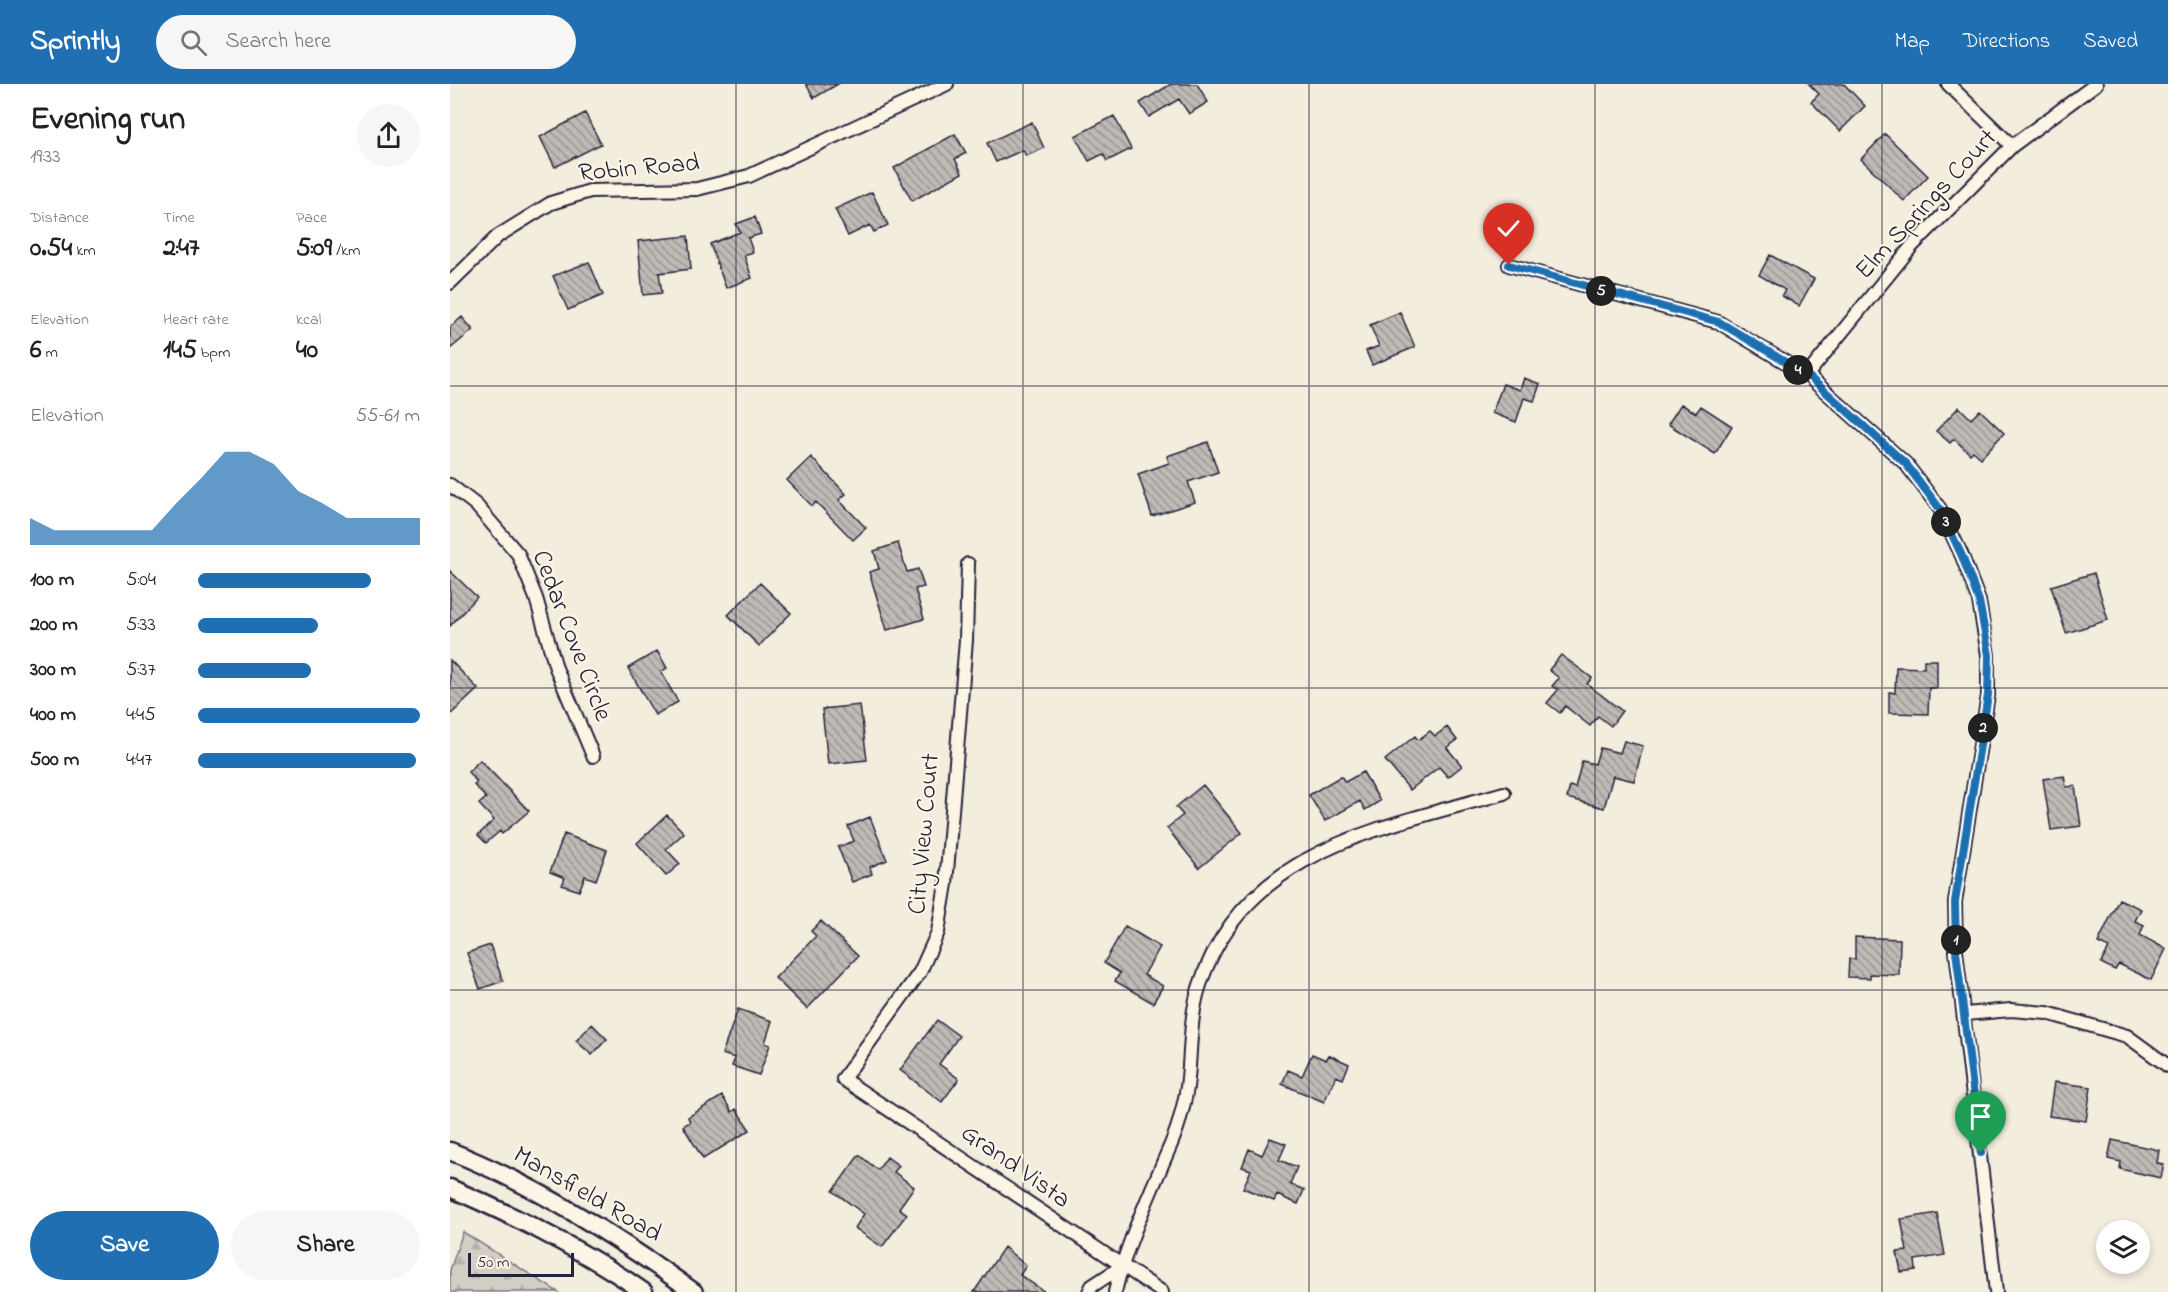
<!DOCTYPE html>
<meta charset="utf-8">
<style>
body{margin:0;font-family:"Indie Flower",sans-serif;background:#f6f6f6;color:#222;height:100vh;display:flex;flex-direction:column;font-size:22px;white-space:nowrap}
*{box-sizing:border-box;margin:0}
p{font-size:20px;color:#767676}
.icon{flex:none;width:33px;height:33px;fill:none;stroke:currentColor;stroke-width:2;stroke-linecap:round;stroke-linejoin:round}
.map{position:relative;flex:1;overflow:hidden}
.side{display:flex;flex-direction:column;background:#fff;width:450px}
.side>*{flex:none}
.fabs{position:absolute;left:1646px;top:1136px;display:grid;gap:12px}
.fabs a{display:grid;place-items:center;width:54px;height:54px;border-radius:50%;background:#fff;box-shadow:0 3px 9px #0003;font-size:30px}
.scale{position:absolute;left:18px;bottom:15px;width:106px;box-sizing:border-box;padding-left:6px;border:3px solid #22223b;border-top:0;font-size:16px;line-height:21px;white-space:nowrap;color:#22223b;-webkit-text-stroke:4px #fcf5e5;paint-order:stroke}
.pin{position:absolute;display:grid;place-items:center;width:51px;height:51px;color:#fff;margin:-62px -26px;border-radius:50% 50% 50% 0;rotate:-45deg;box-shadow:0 0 6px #0007}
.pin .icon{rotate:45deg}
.km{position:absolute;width:30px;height:30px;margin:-15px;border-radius:50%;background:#222;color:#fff;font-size:16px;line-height:30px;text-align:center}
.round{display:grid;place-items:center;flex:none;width:63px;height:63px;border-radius:32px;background:#f6f6f6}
.summary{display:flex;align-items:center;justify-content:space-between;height:102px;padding:0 30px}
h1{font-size:33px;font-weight:800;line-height:45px}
.figures{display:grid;grid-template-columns:repeat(3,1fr);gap:9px;height:102px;padding:6px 30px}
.figures div{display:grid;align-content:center}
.figures b{font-size:26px;font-weight:800}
.figures small{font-size:16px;font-weight:400}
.figures p{font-size:16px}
.chart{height:168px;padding:12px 30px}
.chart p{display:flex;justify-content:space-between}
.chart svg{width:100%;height:108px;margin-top:6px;fill:#1f6fb2;opacity:.7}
.primary-button{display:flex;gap:12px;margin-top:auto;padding:12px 30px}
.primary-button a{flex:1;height:69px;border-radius:36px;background:#1f6fb2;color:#fff;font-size:24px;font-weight:800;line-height:69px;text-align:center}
.primary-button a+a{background:#f6f6f6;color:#222}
ul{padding:0 30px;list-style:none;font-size:20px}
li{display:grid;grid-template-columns:96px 72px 1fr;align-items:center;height:45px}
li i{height:15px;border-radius:8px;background:#1f6fb2}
header{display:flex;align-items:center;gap:36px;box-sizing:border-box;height:84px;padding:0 30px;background:#1f6fb2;color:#fff}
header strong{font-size:28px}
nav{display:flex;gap:33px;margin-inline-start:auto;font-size:21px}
.search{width:420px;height:54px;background:#f6f6f6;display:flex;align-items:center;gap:15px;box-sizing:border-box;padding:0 21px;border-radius:33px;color:#767676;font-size:22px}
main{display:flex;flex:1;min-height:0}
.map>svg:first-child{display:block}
.forest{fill:url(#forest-firs);stroke:#7b7880;stroke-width:1.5}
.building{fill:url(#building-back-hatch);stroke:#22223b;stroke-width:1.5}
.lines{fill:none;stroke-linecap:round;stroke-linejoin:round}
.minor-casing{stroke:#22223b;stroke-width:16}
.secondary-casing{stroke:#22223b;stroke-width:21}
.minor{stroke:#fcf5e5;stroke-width:12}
.secondary{stroke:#fcf5e5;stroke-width:16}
.route-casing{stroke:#fff;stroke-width:12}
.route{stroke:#1f6fb2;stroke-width:8}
.grid{fill:none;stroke:#22223b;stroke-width:1.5;stroke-opacity:0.55}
.labels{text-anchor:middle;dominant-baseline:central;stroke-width:4.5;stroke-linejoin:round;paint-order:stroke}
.street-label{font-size:26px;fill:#22223b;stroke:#fcf5e5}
</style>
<header>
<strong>Sprintly</strong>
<div class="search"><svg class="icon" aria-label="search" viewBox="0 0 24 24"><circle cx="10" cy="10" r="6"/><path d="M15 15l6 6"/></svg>Search here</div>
<nav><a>Map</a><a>Directions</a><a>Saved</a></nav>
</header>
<main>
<section class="side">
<div class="summary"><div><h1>Evening run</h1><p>19:33</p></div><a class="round"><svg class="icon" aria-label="share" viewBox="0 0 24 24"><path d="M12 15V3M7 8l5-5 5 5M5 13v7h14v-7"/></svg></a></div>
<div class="figures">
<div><p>Distance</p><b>0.54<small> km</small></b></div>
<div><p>Time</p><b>2:47</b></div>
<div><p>Pace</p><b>5:09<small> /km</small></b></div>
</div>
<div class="figures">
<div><p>Elevation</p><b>6<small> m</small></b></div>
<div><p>Heart rate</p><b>145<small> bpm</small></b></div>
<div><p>kcal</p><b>40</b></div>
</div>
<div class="chart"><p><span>Elevation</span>55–61 m</p>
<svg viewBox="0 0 160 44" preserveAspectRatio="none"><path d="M0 44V33L10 38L20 38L30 38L40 38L50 38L60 27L70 17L80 6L90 6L100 11L110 22L120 27L130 33L140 33L150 33L160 33V44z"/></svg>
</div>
<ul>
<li><b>100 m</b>5:04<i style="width:78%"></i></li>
<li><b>200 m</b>5:33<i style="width:54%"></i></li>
<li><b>300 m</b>5:37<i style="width:51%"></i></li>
<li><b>400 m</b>4:45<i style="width:100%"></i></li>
<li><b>500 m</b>4:47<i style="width:98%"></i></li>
</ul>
<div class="primary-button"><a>Save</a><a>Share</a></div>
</section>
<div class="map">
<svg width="1718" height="1208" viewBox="0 0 1718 1208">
<defs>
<pattern id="forest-firs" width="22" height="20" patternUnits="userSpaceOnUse" patternTransform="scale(1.5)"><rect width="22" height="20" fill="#d4cfc6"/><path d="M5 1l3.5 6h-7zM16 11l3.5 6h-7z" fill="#b6b1ab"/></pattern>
<pattern id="building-back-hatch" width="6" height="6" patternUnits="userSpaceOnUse" patternTransform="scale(1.5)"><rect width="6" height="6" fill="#bfbab6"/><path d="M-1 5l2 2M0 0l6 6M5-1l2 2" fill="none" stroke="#9b9795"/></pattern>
</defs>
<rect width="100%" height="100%" fill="#f3edde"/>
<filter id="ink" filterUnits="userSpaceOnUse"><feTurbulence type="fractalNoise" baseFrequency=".0167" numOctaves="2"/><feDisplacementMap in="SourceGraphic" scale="12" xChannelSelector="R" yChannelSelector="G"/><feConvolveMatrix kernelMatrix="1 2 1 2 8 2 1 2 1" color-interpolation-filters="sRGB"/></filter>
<g filter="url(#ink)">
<path class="forest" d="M13,1148l95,60h-108v-22z"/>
<path class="building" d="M356,0h32l-24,14z
M721,0h26l11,18 -19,12 -10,-15 -30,18 -9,-14z
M1359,0h35l21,22 -25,25 -29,-29 8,-8z
M135,29l16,31 -46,23 -15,-30z
M664,32l17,33 -24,12 -4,-7 -14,7 -14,-25z
M582,38l12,26 -18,8 -3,-6 -27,12 -9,-19z
M505,50l11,19 -11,6 7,14 -50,28 -18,-33z
M1435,50l43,42 -24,25 -43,-42z
M422,108l16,33 -14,7 -4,-7 -22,11 -13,-27z
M305,133l6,17 -13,4 5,14 -9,3 8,23 -26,10 -16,-44 30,-12 -4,-8z
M238,152l3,33 -32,4 3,20 -19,2 -5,-54z
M1320,171l44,24 -15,27 -17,-10 3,-6 -26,-15z
M139,178l14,33 -35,15 -15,-34z
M950,228l15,35 -43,18 -6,-14 13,-5 -9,-21z
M12,233l11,13 -23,19v-22z
M1074,294l16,6 -6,17 -10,-3 -8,24 -24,-9 11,-29 17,6z
M1231,320l15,9 5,-7 31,20 -17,28 -47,-30z
M1509,323l12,12 9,-9 24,23 -23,25 -8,-7 -3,3 -16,-15 -4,4 -14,-12z
M758,358l10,30 -30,10 7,20 -43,14 -14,-42 31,-11 -2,-7z
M361,373l35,37 -7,6 27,28 -13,12 -37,-38 -4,4 -25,-26z
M448,459l9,29 11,-3 6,18 -9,2 9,30 -37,11 -18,-58 10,-3 -5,-18z
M0,487l27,26 -27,29z
M1644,489l14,47 -42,13 -15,-47z
M310,499l31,30 -32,33 -31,-31z
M207,567l10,17 -6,4 17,30 -23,13 -27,-47z
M1111,571l31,23 -5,6 35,27 -11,15 -13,-10 -8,10 -25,-20 -5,7 -13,-10 11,-13 -6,-4 7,-8 -10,-8z
M0,576l28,29 -28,26z
M1474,576h13v28h-8l-1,26 -39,-1v-21l6,1 1,-26 28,1z
M410,621l7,55 -39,4 -6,-55z
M997,643l10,13 -10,8 15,18 -14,11 -9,-10 -29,23 -25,-30 30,-24 3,4 12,-9 5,5z
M1174,657l19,5 -9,35 -21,-5 -9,32 -37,-10 3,-12 5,2 7,-27 13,3 5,-16 20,5z
M30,676l49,51 -27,23 -2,-3 -14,12 -8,-8 16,-15 -15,-16 7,-6 -12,-13 3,-3 -9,-10z
M913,688l17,29 -15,9 -5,-9 -35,20 -16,-26 32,-19 4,6z
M1614,692l2,11 9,-1 6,40 -30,4 -8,-51z
M753,701l39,48 -43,35 -32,-40 16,-13 -7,-8z
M217,731l17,18 -18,16 14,15 -14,12 -29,-33z
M420,733l17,43 -17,7 2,7 -20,8 -14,-35 16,-6 -6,-15z
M114,750l43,16 -11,30 -11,-4 -6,15 -17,-6 3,-7 -15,-6z
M1669,815l22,10 -6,12 9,4 -4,10 26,14 -15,31 -32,-16 -4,6 -14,-7 8,-15 -11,-5z
M371,837l37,35 -51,53 -32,-31 41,-42 -5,-5z
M675,842l35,21 -16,28 19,11 -10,17 -38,-22 5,-8 -16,-10z
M1405,853l45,2 -1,36 -29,-1v4l-22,-1 1,-18h6z
M40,861l13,36 -23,8 -13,-36z
M288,925l34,12 -7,22 5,2 -11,30 -27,-9 3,-8 -13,-4z
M487,936l22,16 -20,28 20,15 -17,23 -42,-32z
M142,940l15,15 -15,16 -16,-14z
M862,970l14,6 3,-5 20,9 -6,15 -7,-3 -12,26 -42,-18 6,-14 14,6z
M1604,998l37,5 -5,34 -37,-5z
M272,1012l10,16 4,-3 14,21 -47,29 -20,-33 7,-4 -2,-5z
M820,1054l16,6 -7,16 18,7 -7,17 14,6 -6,14 -21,-9 -3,6 -31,-13 8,-18 -9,-3 7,-18 13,6z
M1662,1056l47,10 -2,13 7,1 -3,14 -41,-9 1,-7 -13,-3z
M409,1071l19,15 9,-13 12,9 -5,6 20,15 -15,21 8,6 -25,33 -27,-19 9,-14 -31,-23z
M1487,1129l8,42 -30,5 1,10 -15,2 -4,-20 10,-1 -6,-32z
M554,1163l22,19 -6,9 25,17h-71z"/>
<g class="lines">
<g class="minor-casing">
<path id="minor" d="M1498,0l64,62
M1059,181l209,57 89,53 99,89 34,45 22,47 17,45 9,54v40l-33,207 1,49 40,341
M0,199l48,-47 53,-33 39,-12 107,-2 52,-13 198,-92
M1357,291l105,-129 100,-100 84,-62
M0,401l26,20 42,49 18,44 20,70 37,88
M518,480l-2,76 -20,244 -8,48 -18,40 -77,107 319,213
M1515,930l46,-4 36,3 80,23 41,30
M639,1208l3,-6 29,-19
M665,1208c10,-44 30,-86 47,-127 6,-14 13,-28 17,-43 4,-14 8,-29 9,-44 3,-30 2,-61 11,-90 44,-139 183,-160 305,-195"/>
</g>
<g class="secondary-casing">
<path id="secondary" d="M0,1067c88,35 168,87 244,141
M0,1104c67,29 134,62 194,104"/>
</g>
<use href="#minor" class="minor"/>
<use href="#secondary" class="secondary"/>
</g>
</g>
<g class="lines" filter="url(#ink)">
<g class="route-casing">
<path id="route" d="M1059,181l210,57 88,53 99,89 34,45 22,47 17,45 10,54 -1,40 -33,207 1,49 25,202"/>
</g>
<use href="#route" class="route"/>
</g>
<path class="grid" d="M286,0v1208M573,0v1208M859,0v1208M1145,0v1208M1432,0v1208M0,302h1718M0,604h1718M0,906h1718"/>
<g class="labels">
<g class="street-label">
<text transform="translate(189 85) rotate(-5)">Robin Road</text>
<text transform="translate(1477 121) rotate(-47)">Elm Springs Court</text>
<text transform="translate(121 552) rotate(69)">Cedar Cove Circle</text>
<text transform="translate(475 750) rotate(-85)">City View Court</text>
<text transform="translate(565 1083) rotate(35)">Grand Vista</text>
<text transform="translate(137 1111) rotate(30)">Mansfield Road</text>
</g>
</g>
</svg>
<div class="fabs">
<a><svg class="icon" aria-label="layers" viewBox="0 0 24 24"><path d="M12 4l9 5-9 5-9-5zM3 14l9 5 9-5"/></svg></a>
</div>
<div class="scale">50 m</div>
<div class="pin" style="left:1531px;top:1069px;background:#1e9e55"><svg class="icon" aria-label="arrive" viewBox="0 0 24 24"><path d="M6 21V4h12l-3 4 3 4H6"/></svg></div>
<div class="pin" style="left:1059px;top:181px;background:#d93025"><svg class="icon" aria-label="check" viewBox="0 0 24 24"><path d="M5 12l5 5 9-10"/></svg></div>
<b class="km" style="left:1506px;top:856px">1</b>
<b class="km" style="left:1533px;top:644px">2</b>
<b class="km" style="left:1496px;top:438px">3</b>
<b class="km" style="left:1348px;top:286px">4</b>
<b class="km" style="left:1151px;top:207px">5</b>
</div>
</main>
